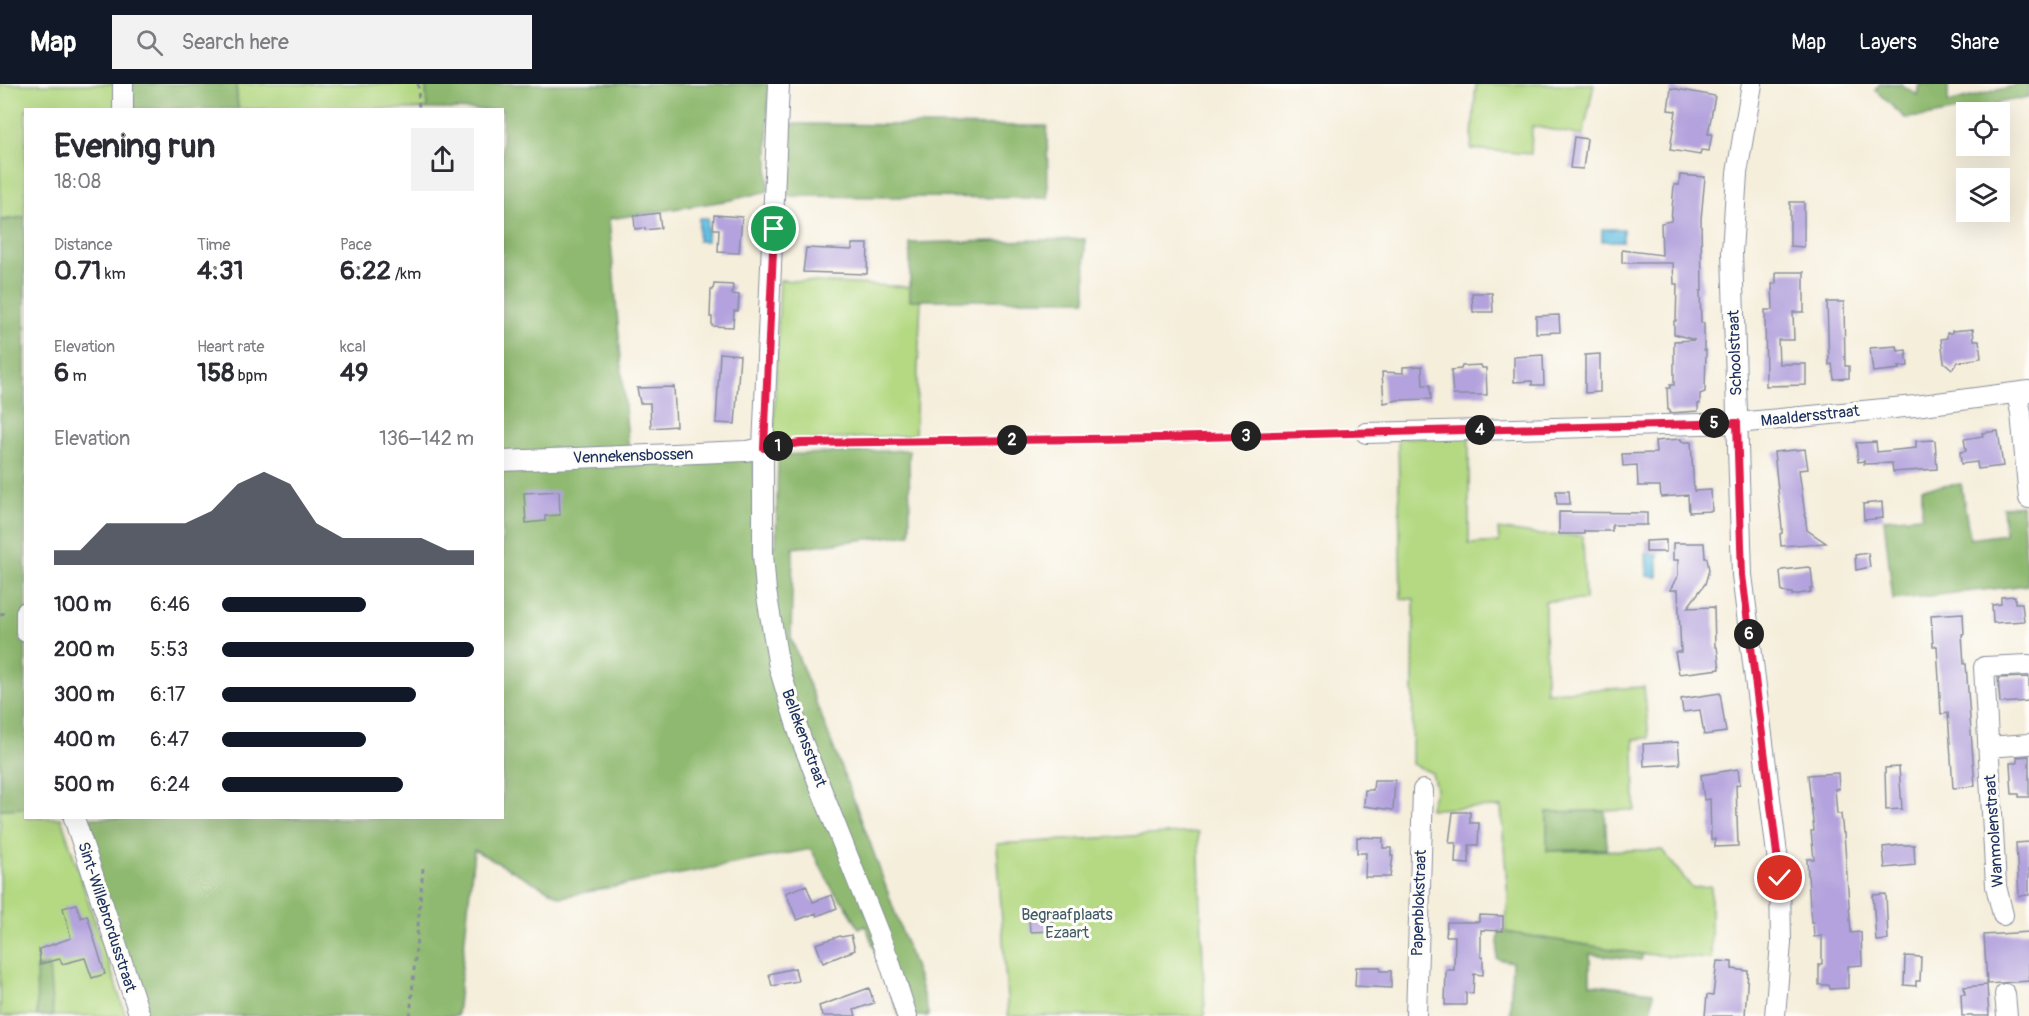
<!DOCTYPE html>
<meta charset="utf-8">
<style>
body{margin:0;font-family:Pangolin,sans-serif;background:#f2f2f3;color:#2b2b33;height:100vh;display:flex;flex-direction:column;font-size:22px;white-space:nowrap}
*{box-sizing:border-box;margin:0}
p{font-size:20px;color:#7c7c81}
.icon{flex:none;width:33px;height:33px;fill:none;stroke:currentColor;stroke-width:2;stroke-linecap:round;stroke-linejoin:round}
.map{position:relative;flex:1;overflow:hidden}
.sheet{position:absolute;left:24px;top:24px;width:480px;height:711px;display:flex;flex-direction:column;background:#fff;border-radius:0px;box-shadow:0 6px 24px #0002}
.sheet>*{flex:none}
.buttons{position:absolute;left:1956px;top:18px;display:grid;gap:12px}
.buttons a{display:grid;place-items:center;width:54px;height:54px;border-radius:0px;background:#fff;box-shadow:0 6px 24px #0002;font-size:30px}
.pin{position:absolute;display:grid;place-items:center;width:51px;height:51px;color:#fff;margin:-26px;border:3px solid #fff;border-radius:50%;box-shadow:0 2px 6px #0007}
.km{position:absolute;width:30px;height:30px;margin:-15px;border-radius:50%;background:#222;color:#fff;font-size:16px;line-height:30px;text-align:center}
.round{display:grid;place-items:center;flex:none;width:63px;height:63px;border-radius:0px;background:#f2f2f3}
.overview{display:flex;align-items:center;justify-content:space-between;height:102px;padding:0 30px}
h1{font-size:33px;font-weight:700;line-height:45px}
.figures{display:grid;grid-template-columns:repeat(3,1fr);gap:9px;height:102px;padding:6px 30px}
.figures div{display:grid;align-content:center}
.figures b{font-size:26px;font-weight:700}
.figures small{font-size:16px;font-weight:400}
.figures p{font-size:16px}
.chart{height:168px;padding:12px 30px}
.chart p{display:flex;justify-content:space-between}
.chart svg{width:100%;height:108px;margin-top:6px;fill:#111827;opacity:.7}
ul{padding:0 30px;list-style:none;font-size:20px}
li{display:grid;grid-template-columns:96px 72px 1fr;align-items:center;height:45px}
li i{height:15px;border-radius:8px;background:#111827}
header{display:flex;align-items:center;gap:36px;box-sizing:border-box;height:84px;padding:0 30px;background:#111827;color:#fff}
header strong{font-size:28px}
nav{display:flex;gap:33px;margin-inline-start:auto;font-size:21px}
.search{width:420px;height:54px;background:#f2f2f3;display:flex;align-items:center;gap:15px;box-sizing:border-box;padding:0 21px;border-radius:0px;color:#7c7c81;font-size:22px}
.map>svg:first-child{display:block}
.green{fill:#b4d982;stroke:#688470;stroke-width:1.5}
.forest{fill:#8fb970;stroke:#557467;stroke-width:1.5}
.water{fill:#63bfe1;stroke:#3f77a0;stroke-width:1.5}
.building{fill:#b3a2dd}
.lines{fill:none;stroke-linecap:round;stroke-linejoin:round}
.minor-casing{stroke:#888e9c;stroke-width:22}
.path{stroke:#888e9c;stroke-width:3;stroke-dasharray:4.5 4.5;stroke-linecap:butt}
.minor{stroke:#fff;stroke-width:20}
.route-casing{stroke:#fff;stroke-width:12}
.route{stroke:#e11d48;stroke-width:8}
.labels{text-anchor:middle;dominant-baseline:central;stroke-width:6;stroke-linejoin:round;paint-order:stroke}
.street-label{font-size:16px;fill:#1b2f5e;stroke:#fdfcf7}
.park-label{font-size:16px;fill:#415a67;stroke:#fdfcf7}
</style>
<header>
<strong>Map</strong>
<div class="search"><svg class="icon" aria-label="search" viewBox="0 0 24 24"><circle cx="10" cy="10" r="6"/><path d="M15 15l6 6"/></svg>Search here</div>
<nav><a>Map</a><a>Layers</a><a>Share</a></nav>
</header>
<div class="map">
<svg width="2029" height="932" viewBox="0 0 2029 932">
<rect width="100%" height="100%" fill="#fdfcf7"/>
<filter id="ink" filterUnits="userSpaceOnUse"><feTurbulence type="fractalNoise" baseFrequency=".0167" numOctaves="2"/><feDisplacementMap in="SourceGraphic" scale="12" xChannelSelector="R" yChannelSelector="G"/><feConvolveMatrix kernelMatrix="1 2 1 2 8 2 1 2 1" color-interpolation-filters="sRGB"/></filter>
<filter id="wash" filterUnits="userSpaceOnUse"><feTurbulence type="fractalNoise" baseFrequency=".008" numOctaves="4" result="noise"/><feDisplacementMap in="SourceGraphic" scale="24" xChannelSelector="R" yChannelSelector="G"/><feGaussianBlur stdDeviation="1.35" result="paint"/><feColorMatrix in="noise" values="0 0 0 0 0 0 0 0 0 0 0 0 0 0 0 0 0 1.4 0 .05"/><feComposite in="paint" operator="in"/></filter>
<g filter="url(#wash)">
<rect width="100%" height="100%" fill="#f5eedb"/>
<path class="green" d="M0,0h120v25l-94,1 -1,107 -25,3z
M236,0h190l1,25h-189z
M1476,0h118l-11,52 -51,-10 -1,28 -60,-5z
M780,196l130,7v12l11,1 -6,135 -142,7z
M1469,352v108l30,-2 -1,-13 43,6 42,1 2,64 -40,1 1,91 98,-5 5,51 -15,1 1,71 -88,2v39l115,-1 30,38 19,-2v73l-68,-5 -138,-22 3,-34 -7,-91 -72,2 7,-20 -4,-16 -20,-9 2,-165h-13l-3,-161z
M25,724l1,10h35l65,198h-126v-207z
M1198,748l7,184h-197l-11,-172z"/>
<path class="forest" d="M127,0h109l2,25h-110z
M426,0h342v107l-37,9 -122,19 21,246 124,-8v87l22,2 2,-91 131,-5 1,84 -117,14 -2,90 77,199 50,140 11,39h-30l-33,-90 -7,2 -14,-24 -11,-12 -23,-43 -250,48 -87,-47 -17,166h-311l-69,-198h425v-708l-75,-1z
M1880,0h21l16,11 2,-11h29v19l73,-19h8v13l-99,19 -25,2 -30,-28z
M790,40l257,2 1,72 -264,-2z
M25,133l1,591 -26,1v-588z
M1085,155l1,61h-176v-57z
M1961,400l9,55 35,-5 -2,-27 19,-2 6,80 -135,15 -9,-81 38,-3v-28z
M1605,727l2,38 -60,2v-39z
M1499,847l144,23 -2,6 -51,-6v30l63,8 -2,24h-141l2,-54 -15,-3z
M49,882l4,50h-16l-1,-49z"/>
<path class="water" d="M699,134h9l-1,23h-9z
M1602,145h21v12h-21z
M1646,470h12v23l-11,-1z"/>
<g id="blocks">
<path class="building" d="M1671,4l44,8 -7,38h4l-3,17 -8,-1 -1,5 -30,-5 6,-39 -8,-1z
M1574,53l13,2 -4,30 -13,-1z
M1680,91l25,2 -4,42 1,72h-2l1,32h3v27h2l-1,42 -5,2v10h-2v7l-28,2v-3h-2l-1,-22h3v-3h4v-44l21,-1 -21,-6v-13h2l1,-37h-3l-1,-21h-51v-13l40,5 -1,-32 10,-2 3,-36h5z
M1790,118h14v45l-14,-1z
M659,129l2,15 -16,2v-2l-10,1 -1,-13z
M714,131l28,2 -3,36 -21,-1 1,-23h-6z
M852,160h16l-1,30 -64,-2 3,-24 46,2z
M1776,188h28v40h-11l1,28h-16l1,24h27v21l-40,1 -1,-76h8l-1,-26h4z
M714,200l19,1 -1,9 7,1 -1,16h-4l-1,16 -21,-1v-9h-2l1,-27h2z
M1472,209h20l1,19h-20z
M1827,218h17l1,64h4v12l-15,1 -2,-15 -3,1z
M1559,231l1,17 -24,1v-17z
M1973,245l1,11h5l2,18 -23,4 -6,7 -8,-7 -3,-23 6,-1v-5h5v-2z
M1897,262l1,5 8,-1 2,16 -9,1 1,2 -27,3 -3,-24z
M720,269l20,2 -5,69 -19,-1z
M1600,270v38l-15,1v-38z
M1543,271l1,30h-12v-4l-18,1v-25z
M1481,281l1,3h4l1,27h-34l-2,-25 10,-1 1,-3z
M1422,282l1,19h7l1,14 -33,1 -14,3 -2,-31 21,1v-6z
M674,303l2,39 -25,2 -1,-25h-10l-3,-15z
M1998,347l5,35 -25,3 -1,-7 -16,2 -1,-12 6,-1 -2,-12 19,-3 -1,-3z
M1681,355l1,3h9l3,49 17,-1 1,21 -23,1 -1,-17 -27,2 -1,-11h-22l-1,-21 -14,1 -1,-12 34,-1 -1,-12z
M1935,356l2,29 -44,3 -1,-9 -28,1v-3l-6,1 -2,-19 20,-1 1,10 39,-4v-7z
M1805,365l3,20 -9,1 8,60 19,13 -45,3 -1,-12 2,-1v-5l-8,-76z
M559,407l1,24 -15,1v5l-19,2 -2,-30z
M1556,407h13l1,13h-13z
M1882,418l1,16 -19,2 -1,-16z
M1559,428l88,1v12h-35v6h-28v3h-25z
M1666,456v12h-20v-11z
M1673,459h31l1,15h2l2,12 -4,14 -18,24 27,-1 1,40h2l3,22 -41,5 -4,-22h6l-3,-62h-8l8,-15v-15h-5z
M1868,469l2,14 -14,3 -1,-15z
M1808,483l3,1 2,21h-3l1,3 -19,3v-2l-10,-1 -2,-20 2,-2z
M2015,512v7h7l2,18 -31,2 -1,-18 9,-1v-7z
M1963,529l1,21h-2l2,30h2l9,122 -22,2 -5,-75 -7,1 -4,-68h-4l-2,-31z
M2029,593v24l-29,2 -2,-25z
M1720,609l6,39 -22,3 -4,-25 -17,2 -2,-13z
M1678,658l2,22 -36,2 -1,-22z
M2029,672v41h-10v-3h-7l-2,-31h7v-6z
M1899,683l3,42 -16,1 -1,-42z
M1738,685l2,15 -4,1 2,61 -23,1v-8h-4l-1,-40 -6,1 -3,-25z
M1838,689l1,16h-4l2,25h4l2,19h1l7,100 10,-1 1,33 -14,1v22l-18,1 -1,-4h-10v-21h3v-28l-8,1 -1,-15h-2l-4,-63h7l-3,-28h3l-6,-56z
M1374,696h21l-2,30 -29,-4 1,-16h8z
M1453,728h17v11h9l-1,22h-9v19l-14,-1 1,-20h-7z
M1357,753l26,1v10h8v8h2l-3,21h-25l1,-24h-9z
M2029,758v53l-10,1 -3,-53z
M1902,761h12l1,20 -30,3 -2,-21z
M806,801l7,17 19,-7 5,13 -20,8 -1,-3 -19,7 -11,-27z
M1886,810l2,46 -12,1 -3,-46z
M76,820l5,14 6,-3 18,59 -13,4 -7,-20 -23,6 -2,-5 -20,5 -1,-15 32,-11 -8,-30z
M1479,831l24,1v15l-22,-1v27h2v18l-9,-1 -1,20 -7,-1v12h-21l1,-35h8l1,-34h-9l1,-14h32z
M1053,833l1,14 -24,1 -1,-14z
M2029,848v49l-42,3 -3,-49z
M851,851l4,15 -32,13 -7,-19 24,-8 1,1z
M1905,872l16,1 -1,24h-4v5l-12,-1z
M1717,877l15,1v7l16,2 -3,45h-40l2,-21 6,1z
M1356,883h24l1,4h10v17l-36,-2z
M795,884l3,13 -26,5 -3,-12z
M1987,901l2,31h-27l-1,-22h4l-1,-7z
M869,904l5,15 -20,7 2,6h-34l-3,-10z"/>
</g>
</g>
<g filter="url(#ink)">
<use href="#blocks" fill-opacity="0" stroke="#888e9c" stroke-width="1.5"/>
<g class="lines">
<g class="minor-casing">
<path id="minor" d="M779,0l-16,364v106l3,37 13,76 21,69 89,224 18,56
M1752,0l-15,89 -5,79 10,323 38,303 1,65 -6,73
M123,26v-26
M2017,310l4,19 8,85
M1366,349l371,-10 178,-17 114,-15
M502,377l244,-10 17,-3
M26,528v20
M1988,663l41,-3
M74,734l66,198
M2003,831l-7,-29 -12,-219 45,-2
M2005,910l2,22
M1416,932l7,-226"/>
</g>
<path class="path" d="M418,0l1,26
M780,362l20,-3 361,-5 188,-5
M0,530l9,-1
M410,932l13,-148"/>
<use href="#minor" class="minor"/>
</g>
</g>
<g class="lines" filter="url(#ink)">
<g class="route-casing">
<path id="route" d="M774,145l-10,219 36,-5 361,-5 576,-15 5,152 38,303"/>
</g>
<use href="#route" class="route"/>
</g>
<g class="labels">
<g class="street-label">
<text transform="translate(1735 269) rotate(-92)">Schoolstraat</text>
<text transform="translate(1810 332) rotate(-6)">Maaldersstraat</text>
<text transform="translate(633 372) rotate(-2)">Vennekensbossen</text>
<text transform="translate(804 654) rotate(70)">Bellekensstraat</text>
<text transform="translate(1994 747) rotate(-94)">Wanmolenstraat</text>
<text transform="translate(1419 819) rotate(-88)">Papenblokstraat</text>
<text transform="translate(107 833) rotate(72)">Sint-Willebrordusstraat</text>
</g>
<g class="park-label">
<text x="1067" y="831">Begraafplaats<tspan x="1067" dy="18">Ezaart</tspan></text>
</g>
</g>
</svg>
<div class="buttons">
<a><svg class="icon" aria-label="locate" viewBox="0 0 24 24"><circle cx="12" cy="12" r="6"/><path d="M12 2v4M12 18v4M2 12h4M18 12h4"/></svg></a>
<a><svg class="icon" aria-label="layers" viewBox="0 0 24 24"><path d="M12 4l9 5-9 5-9-5zM3 14l9 5 9-5"/></svg></a>
</div>
<div class="pin" style="left:774px;top:145px;background:#1e9e55"><svg class="icon" aria-label="arrive" viewBox="0 0 24 24"><path d="M6 21V4h12l-3 4 3 4H6"/></svg></div>
<div class="pin" style="left:1780px;top:794px;background:#d93025"><svg class="icon" aria-label="check" viewBox="0 0 24 24"><path d="M5 12l5 5 9-10"/></svg></div>
<b class="km" style="left:778px;top:362px">1</b>
<b class="km" style="left:1012px;top:356px">2</b>
<b class="km" style="left:1246px;top:352px">3</b>
<b class="km" style="left:1480px;top:346px">4</b>
<b class="km" style="left:1714px;top:339px">5</b>
<b class="km" style="left:1749px;top:550px">6</b>
<section class="sheet">
<div class="overview"><div><h1>Evening run</h1><p>18:08</p></div><a class="round"><svg class="icon" aria-label="share" viewBox="0 0 24 24"><path d="M12 15V3M7 8l5-5 5 5M5 13v7h14v-7"/></svg></a></div>
<div class="figures">
<div><p>Distance</p><b>0.71<small> km</small></b></div>
<div><p>Time</p><b>4:31</b></div>
<div><p>Pace</p><b>6:22<small> /km</small></b></div>
</div>
<div class="figures">
<div><p>Elevation</p><b>6<small> m</small></b></div>
<div><p>Heart rate</p><b>158<small> bpm</small></b></div>
<div><p>kcal</p><b>49</b></div>
</div>
<div class="chart"><p><span>Elevation</span>136–142 m</p>
<svg viewBox="0 0 160 44" preserveAspectRatio="none"><path d="M0 44V38L10 38L20 27L30 27L40 27L50 27L60 22L70 11L80 6L90 11L100 27L110 33L120 33L130 33L140 33L150 38L160 38V44z"/></svg>
</div>
<ul>
<li><b>100 m</b>6:46<i style="width:57%"></i></li>
<li><b>200 m</b>5:53<i style="width:100%"></i></li>
<li><b>300 m</b>6:17<i style="width:77%"></i></li>
<li><b>400 m</b>6:47<i style="width:57%"></i></li>
<li><b>500 m</b>6:24<i style="width:72%"></i></li>
</ul>
</section>
</div>
